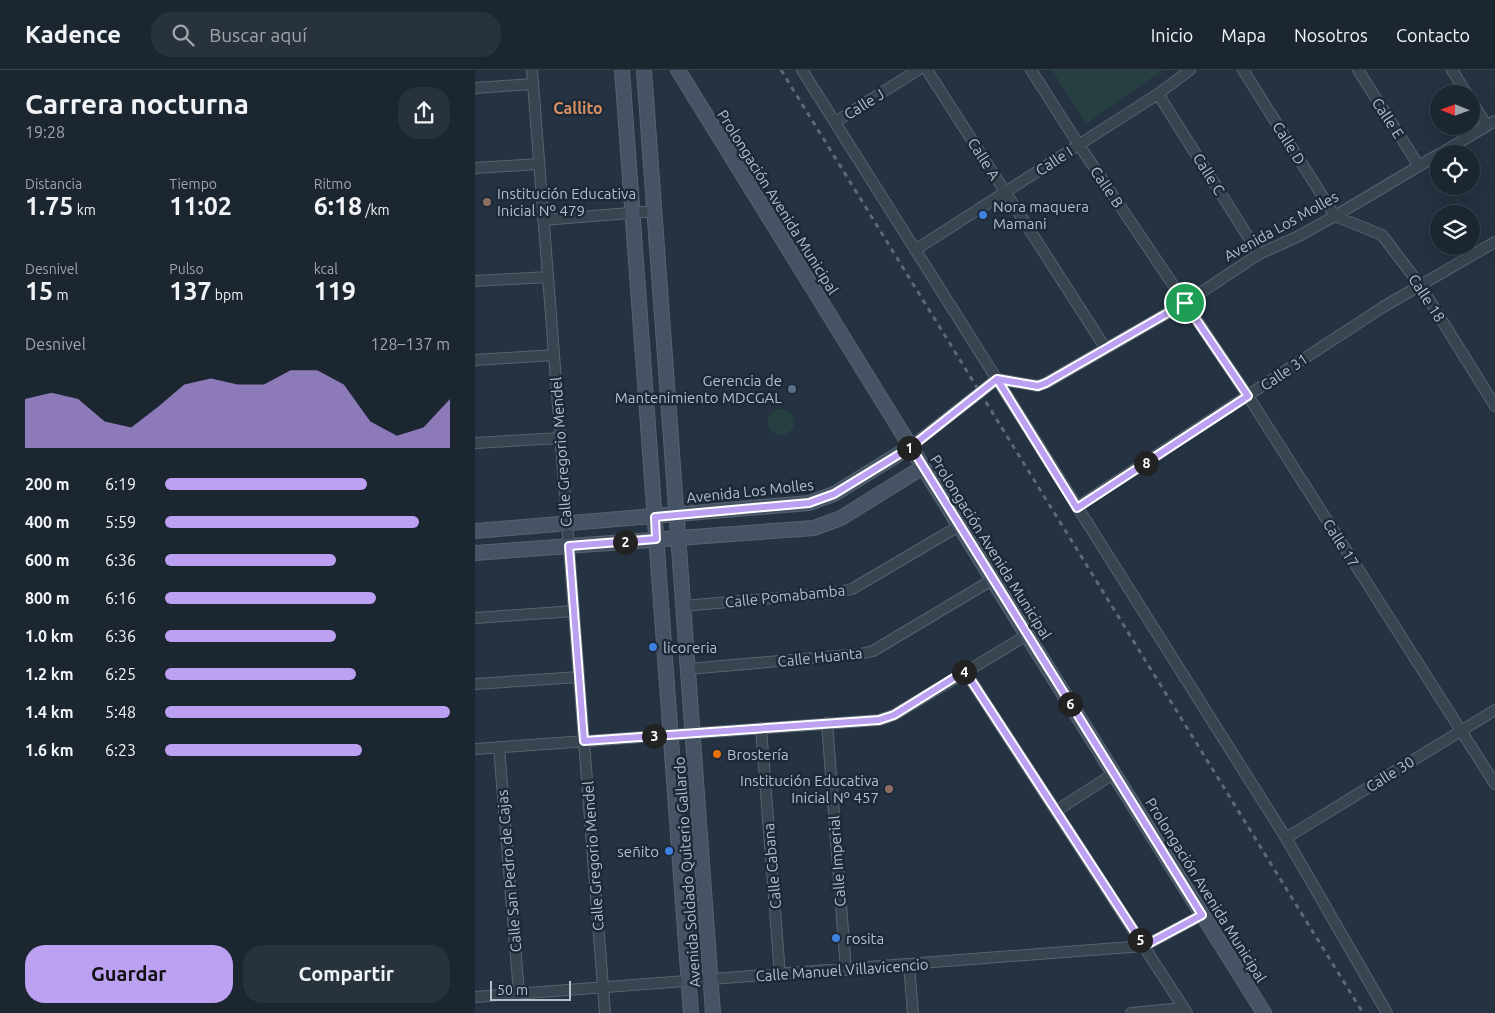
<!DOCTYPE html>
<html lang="es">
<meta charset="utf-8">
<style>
body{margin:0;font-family:Ubuntu,sans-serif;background:#28323d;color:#f1f3f6;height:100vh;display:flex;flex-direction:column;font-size:19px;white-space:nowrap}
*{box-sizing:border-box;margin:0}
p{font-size:16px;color:#a0a5ab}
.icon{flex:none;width:28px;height:28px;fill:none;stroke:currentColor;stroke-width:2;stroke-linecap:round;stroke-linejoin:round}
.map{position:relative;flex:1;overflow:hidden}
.details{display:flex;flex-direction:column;background:#1b2631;width:475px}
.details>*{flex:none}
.needle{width:32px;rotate:271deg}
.buttons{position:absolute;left:955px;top:15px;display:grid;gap:10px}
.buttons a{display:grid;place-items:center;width:50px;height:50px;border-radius:50%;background:#1b2631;box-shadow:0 5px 20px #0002,0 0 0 1px #39434d;font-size:25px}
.scale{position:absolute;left:15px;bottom:12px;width:81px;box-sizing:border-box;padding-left:5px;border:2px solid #b5bfcb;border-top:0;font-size:14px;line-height:18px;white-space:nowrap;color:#b5bfcb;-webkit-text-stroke:4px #1d2936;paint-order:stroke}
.pin{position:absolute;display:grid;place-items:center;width:42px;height:42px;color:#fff;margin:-21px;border:2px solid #fff;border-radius:50%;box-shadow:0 1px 5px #0007}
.km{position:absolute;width:25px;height:25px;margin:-12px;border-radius:50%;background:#222;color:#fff;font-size:14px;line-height:25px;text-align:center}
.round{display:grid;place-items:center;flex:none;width:52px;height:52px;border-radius:20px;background:#28323d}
.headline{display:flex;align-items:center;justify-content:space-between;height:85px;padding:0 25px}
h1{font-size:28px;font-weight:700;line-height:38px}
.metrics{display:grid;grid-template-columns:repeat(3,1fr);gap:8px;height:85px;padding:5px 25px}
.metrics div{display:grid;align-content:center}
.metrics b{font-size:25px;font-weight:700}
.metrics small{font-size:14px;font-weight:400}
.metrics p{font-size:14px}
.chart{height:140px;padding:10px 25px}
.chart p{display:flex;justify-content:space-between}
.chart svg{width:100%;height:90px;margin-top:5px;fill:#bca0f2;opacity:.7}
.action{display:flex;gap:10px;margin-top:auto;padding:10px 25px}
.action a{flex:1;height:58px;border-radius:20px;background:#bca0f2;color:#111;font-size:20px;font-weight:700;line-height:58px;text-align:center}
.action a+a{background:#28323d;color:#f1f3f6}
ul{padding:0 25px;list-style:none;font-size:16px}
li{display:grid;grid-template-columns:80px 60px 1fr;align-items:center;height:38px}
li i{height:12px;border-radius:6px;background:#bca0f2}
header{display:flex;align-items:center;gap:30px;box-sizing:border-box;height:70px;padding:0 25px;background:#1b2631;border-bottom:1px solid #39434d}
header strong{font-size:24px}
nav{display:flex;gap:28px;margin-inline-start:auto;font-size:18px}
.search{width:350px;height:45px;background:#28323d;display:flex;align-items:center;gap:12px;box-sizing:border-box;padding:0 18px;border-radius:20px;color:#a0a5ab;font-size:19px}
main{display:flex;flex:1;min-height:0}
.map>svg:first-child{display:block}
.green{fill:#264042}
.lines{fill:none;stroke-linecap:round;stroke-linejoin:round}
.street-casing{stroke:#56626e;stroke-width:12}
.secondary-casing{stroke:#56626e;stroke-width:16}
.street{stroke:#384450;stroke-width:10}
.secondary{stroke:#465364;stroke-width:14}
.rail{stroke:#5a6878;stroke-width:3;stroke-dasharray:5 5;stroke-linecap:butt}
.route-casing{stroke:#fff;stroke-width:10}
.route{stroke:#bca0f2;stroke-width:6}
.education-dot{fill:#8d6e63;stroke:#1d2936;stroke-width:2}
.shop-dot{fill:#3f7fe0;stroke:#1d2936;stroke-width:2}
.service-dot{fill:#5c6f8a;stroke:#1d2936;stroke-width:2}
.food-dot{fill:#e8710a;stroke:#1d2936;stroke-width:2}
.labels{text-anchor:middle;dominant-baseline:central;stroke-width:5;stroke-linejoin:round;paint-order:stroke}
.street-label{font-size:15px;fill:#b5bfcb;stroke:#1d2936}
.poi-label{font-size:15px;fill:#b5bfcb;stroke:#1d2936;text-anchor:start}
.neighbourhood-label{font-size:16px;font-weight:bold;fill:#d99062;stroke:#1d2936}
</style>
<header>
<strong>Kadence</strong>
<div class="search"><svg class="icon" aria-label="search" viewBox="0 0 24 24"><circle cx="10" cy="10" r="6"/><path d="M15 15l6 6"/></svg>Buscar aquí</div>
<nav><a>Inicio</a><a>Mapa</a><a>Nosotros</a><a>Contacto</a></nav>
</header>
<main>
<section class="details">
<div class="headline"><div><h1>Carrera nocturna</h1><p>19:28</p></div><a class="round"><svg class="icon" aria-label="share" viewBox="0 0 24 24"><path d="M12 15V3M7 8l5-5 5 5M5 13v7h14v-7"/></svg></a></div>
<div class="metrics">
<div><p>Distancia</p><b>1.75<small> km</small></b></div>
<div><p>Tiempo</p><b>11:02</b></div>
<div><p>Ritmo</p><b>6:18<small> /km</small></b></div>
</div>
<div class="metrics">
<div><p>Desnivel</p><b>15<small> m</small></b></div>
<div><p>Pulso</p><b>137<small> bpm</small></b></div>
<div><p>kcal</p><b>119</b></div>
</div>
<div class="chart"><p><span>Desnivel</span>128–137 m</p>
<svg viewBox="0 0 160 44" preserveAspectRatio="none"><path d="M0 44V20L10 17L20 20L30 31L40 34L50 24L60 13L70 10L80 13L90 13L100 6L110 6L120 13L130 31L140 38L150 34L160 20V44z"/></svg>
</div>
<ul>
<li><b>200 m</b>6:19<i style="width:71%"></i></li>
<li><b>400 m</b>5:59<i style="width:89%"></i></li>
<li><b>600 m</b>6:36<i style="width:60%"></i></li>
<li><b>800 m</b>6:16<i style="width:74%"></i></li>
<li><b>1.0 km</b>6:36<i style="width:60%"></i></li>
<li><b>1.2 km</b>6:25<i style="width:67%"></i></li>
<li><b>1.4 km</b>5:48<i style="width:100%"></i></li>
<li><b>1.6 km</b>6:23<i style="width:69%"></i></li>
</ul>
<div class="action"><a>Guardar</a><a>Compartir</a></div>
</section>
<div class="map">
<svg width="1020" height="943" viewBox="0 0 1020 943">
<rect width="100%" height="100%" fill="#243241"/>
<path class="green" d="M577,0h111l-77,54z
M293 352a13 13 0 1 1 26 0a13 13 0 1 1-26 0Z"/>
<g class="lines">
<g class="street-casing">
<path id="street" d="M57,0l73,943
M327,0l484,768 101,175
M452,0l179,279
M556,0l48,75 169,251 247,388
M768,0l92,146 47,19 38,50 75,121
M883,0l61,96
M977,0l15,24
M0,18l58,-4
M683,24l101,160
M996,30l16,26
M360,52l83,-52
M965,84l55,-33
M0,98l64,-4
M68,150l111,-9
M440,180l243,-156 32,-24
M0,211l73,-4
M0,290l79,-5
M0,373l85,-5
M435,377l87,-68 41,7 8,-3 139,-80 74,-49 40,-18 36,-20 104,-62
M602,437l306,-200 112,-65
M208,536l151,-13 18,-4 107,-63
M0,548l99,-7
M213,599l172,-15 13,-3 119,-71
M490,601l222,342
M0,614l104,-7
M352,653l19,247
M286,658l19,247
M24,677l20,247
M0,679l404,-29 15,-5 133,-80
M581,741l57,-37
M811,768l209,-128
M434,895l4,48
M0,927l669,-51 58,-31
M656,943l53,-5"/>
</g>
<g class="secondary-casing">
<path id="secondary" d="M147,0l69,943
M169,0l69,943
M203,0l349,565 237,378
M0,461l334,-28 25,-9 76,-47
M0,483l339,-25 27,-10 82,-51"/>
</g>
<use href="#street" class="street"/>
<use href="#secondary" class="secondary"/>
<path class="rail" d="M306,0l582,943"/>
</g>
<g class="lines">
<g class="route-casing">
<path id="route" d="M710,233l-139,80 -8,3 -41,-7 -86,68 -77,47 -25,9 -154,14 1,22 -87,7 15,195 295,-21 15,-5 71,-44 179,275 58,-31 -291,-468 86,-68 80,129 171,-112 -63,-93"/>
</g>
<use href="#route" class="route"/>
</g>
<g class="education-dot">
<circle cx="12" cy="132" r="5"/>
<circle cx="414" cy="719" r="5"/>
</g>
<g class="shop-dot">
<circle cx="508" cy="145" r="5"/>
<circle cx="178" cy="577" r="5"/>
<circle cx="194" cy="781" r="5"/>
<circle cx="361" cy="868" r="5"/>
</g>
<circle class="service-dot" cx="317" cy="319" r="5"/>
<circle class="food-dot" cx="242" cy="684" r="5"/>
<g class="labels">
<g class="street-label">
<text transform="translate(389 34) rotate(-32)">Calle J</text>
<text transform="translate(913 48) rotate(57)">Calle E</text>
<text transform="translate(814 73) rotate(58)">Calle D</text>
<text transform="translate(509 89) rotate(58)">Calle A</text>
<text transform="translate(579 91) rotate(-33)">Calle I</text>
<text transform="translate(734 104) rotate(58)">Calle C</text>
<text transform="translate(632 117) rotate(56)">Calle B</text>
<text transform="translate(303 132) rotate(58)">Prolongación Avenida Municipal</text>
<text transform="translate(806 156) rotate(-29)">Avenida Los Molles</text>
<text transform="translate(952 228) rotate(57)">Calle 18</text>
<text transform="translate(809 302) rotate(-34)">Calle 31</text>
<text transform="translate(86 382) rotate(-94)">Calle Gregorio Mendel</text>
<text transform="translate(275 421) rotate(-6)">Avenida Los Molles</text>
<text transform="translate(866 473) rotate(58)">Calle 17</text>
<text transform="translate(516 477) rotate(58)">Prolongación Avenida Municipal</text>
<text transform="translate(310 526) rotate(-6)">Calle Pomabamba</text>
<text transform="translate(345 587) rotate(-6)">Calle Huanta</text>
<text transform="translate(915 704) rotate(-32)">Calle 30</text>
<text transform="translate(118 786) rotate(-94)">Calle Gregorio Mendel</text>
<text transform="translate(362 791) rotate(-94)">Calle Imperial</text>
<text transform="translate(297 796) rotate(-95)">Calle Cabana</text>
<text transform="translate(34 801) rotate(-95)">Calle San Pedro de Cajas</text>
<text transform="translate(212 802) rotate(-94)">Avenida Soldado Quiterio Gallardo</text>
<text transform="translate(731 820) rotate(58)">Prolongación Avenida Municipal</text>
<text transform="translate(367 900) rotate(-4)">Calle Manuel Villavicencio</text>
</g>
<g class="poi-label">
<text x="22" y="123">Institución Educativa<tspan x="22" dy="17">Inicial Nº 479</tspan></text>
<text x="518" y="136">Nora maquera<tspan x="518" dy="17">Mamani</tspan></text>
<text x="307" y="310" text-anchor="end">Gerencia de<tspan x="307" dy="17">Mantenimiento MDCGAL</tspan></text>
<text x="188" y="577">licoreria</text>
<text x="252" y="684">Brostería</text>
<text x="404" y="710" text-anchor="end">Institución Educativa<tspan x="404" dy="17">Inicial Nº 457</tspan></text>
<text x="184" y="781" text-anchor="end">señito</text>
<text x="371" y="868">rosita</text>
</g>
<g class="neighbourhood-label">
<text x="103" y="38">Callito</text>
</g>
</g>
</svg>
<div class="buttons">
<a><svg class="needle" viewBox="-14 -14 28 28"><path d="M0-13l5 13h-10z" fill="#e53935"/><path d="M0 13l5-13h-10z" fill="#a0a5ab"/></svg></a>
<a><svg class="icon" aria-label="locate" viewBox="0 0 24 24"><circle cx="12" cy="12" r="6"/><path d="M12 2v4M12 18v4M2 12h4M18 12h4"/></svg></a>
<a><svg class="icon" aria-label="layers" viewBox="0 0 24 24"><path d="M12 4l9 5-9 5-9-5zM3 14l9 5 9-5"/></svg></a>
</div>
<div class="scale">50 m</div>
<div class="pin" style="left:710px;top:233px;background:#1e9e55"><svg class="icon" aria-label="arrive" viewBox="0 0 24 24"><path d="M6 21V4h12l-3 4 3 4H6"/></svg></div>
<b class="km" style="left:434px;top:378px">1</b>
<b class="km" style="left:150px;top:472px">2</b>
<b class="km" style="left:179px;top:666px">3</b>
<b class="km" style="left:489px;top:602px">4</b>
<b class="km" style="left:665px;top:870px">5</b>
<b class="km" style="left:595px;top:634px">6</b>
<b class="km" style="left:671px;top:393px">8</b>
</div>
</main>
